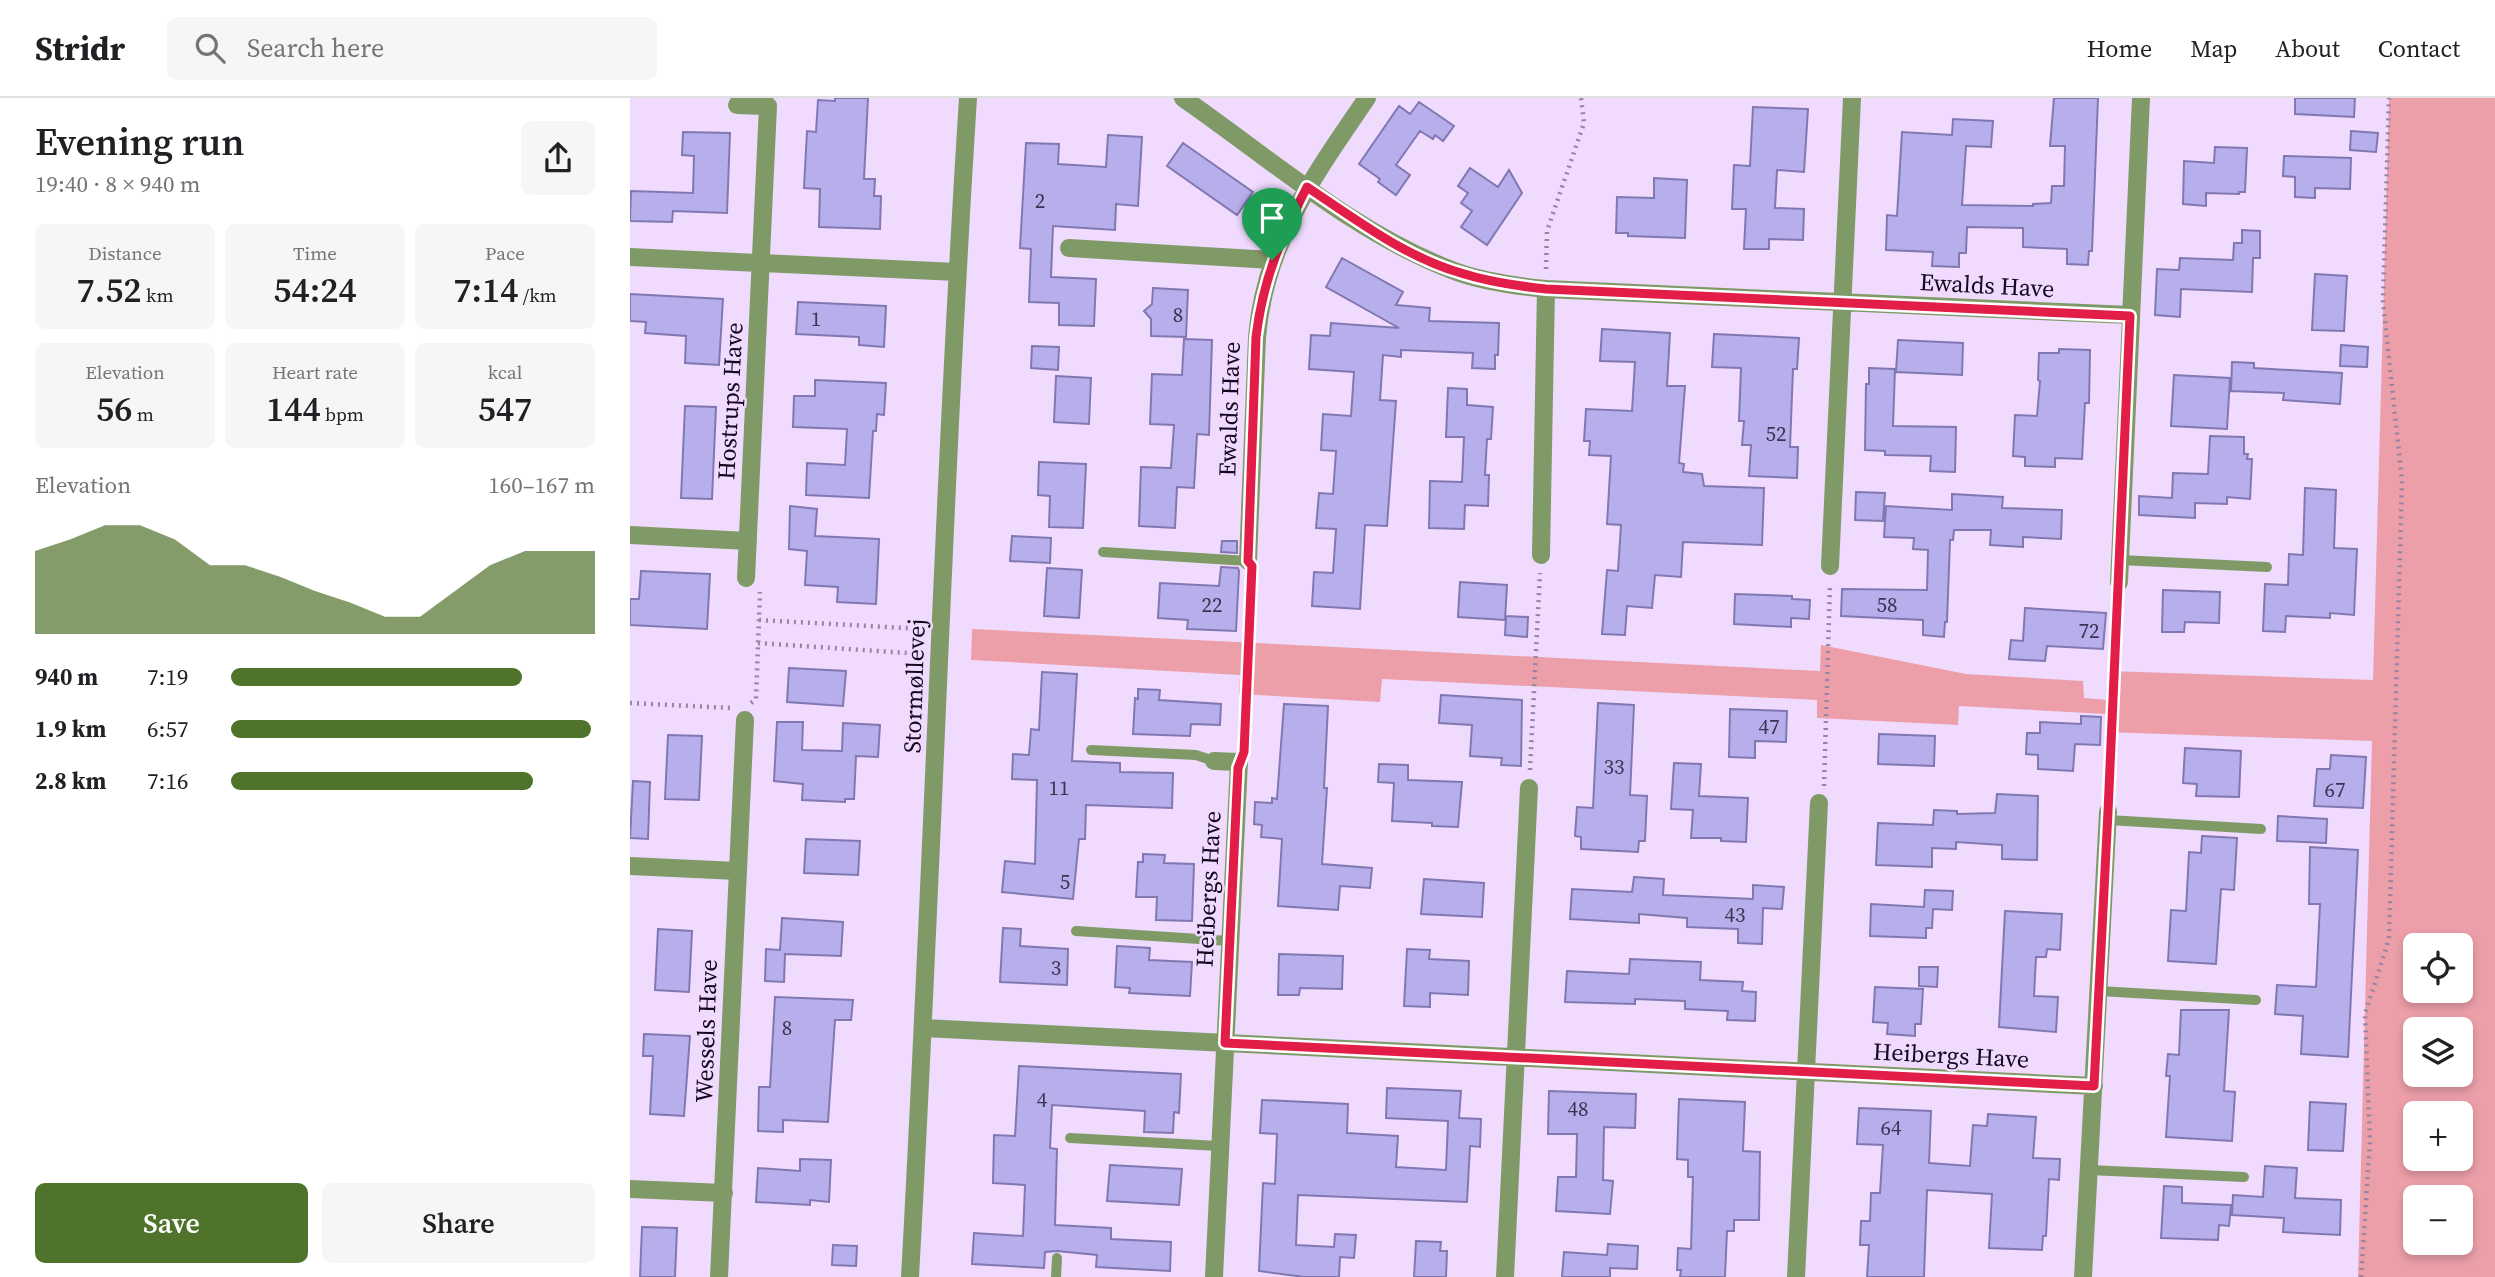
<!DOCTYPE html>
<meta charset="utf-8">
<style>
body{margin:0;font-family:"Source Serif 4",serif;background:#f6f6f6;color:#202124;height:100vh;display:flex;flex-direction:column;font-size:26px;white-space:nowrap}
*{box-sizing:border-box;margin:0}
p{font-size:23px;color:#757577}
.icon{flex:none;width:38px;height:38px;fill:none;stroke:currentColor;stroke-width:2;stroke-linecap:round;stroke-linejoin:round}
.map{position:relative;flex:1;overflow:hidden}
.drawer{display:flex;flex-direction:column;background:#fff;width:630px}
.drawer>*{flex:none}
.fabs{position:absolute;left:1773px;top:835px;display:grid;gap:14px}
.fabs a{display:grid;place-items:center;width:70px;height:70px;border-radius:10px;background:#fff;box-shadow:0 4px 10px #0003;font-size:35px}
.pin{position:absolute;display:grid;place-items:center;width:60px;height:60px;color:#fff;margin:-72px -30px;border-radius:50% 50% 50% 0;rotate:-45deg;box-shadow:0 0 7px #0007}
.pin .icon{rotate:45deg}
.round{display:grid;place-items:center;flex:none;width:74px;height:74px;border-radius:10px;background:#f6f6f6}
.headline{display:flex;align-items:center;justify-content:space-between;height:119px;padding:0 35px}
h1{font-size:38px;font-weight:600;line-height:52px}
.stats{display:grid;grid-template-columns:repeat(3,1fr);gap:10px;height:119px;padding:7px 35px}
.stats div{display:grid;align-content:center;border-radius:10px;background:#f6f6f6;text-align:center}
.stats b{font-size:35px;font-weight:600}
.stats small{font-size:19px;font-weight:400}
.stats p{font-size:19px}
.chart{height:196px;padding:14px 35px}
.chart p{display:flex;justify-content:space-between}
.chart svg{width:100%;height:126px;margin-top:7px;fill:#50732b;opacity:.7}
.action{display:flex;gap:14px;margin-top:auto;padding:14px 35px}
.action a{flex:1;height:80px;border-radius:10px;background:#50732b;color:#fff;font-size:28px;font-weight:600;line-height:80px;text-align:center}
.action a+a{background:#f6f6f6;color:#202124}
ul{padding:0 35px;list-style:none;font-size:23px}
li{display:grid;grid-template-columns:112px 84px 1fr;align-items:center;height:52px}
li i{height:18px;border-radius:9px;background:#50732b}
header{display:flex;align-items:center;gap:42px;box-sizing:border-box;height:98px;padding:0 35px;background:#fff;border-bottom:2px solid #e0e0e0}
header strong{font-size:33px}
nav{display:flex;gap:38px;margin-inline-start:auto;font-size:24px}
.search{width:490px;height:63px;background:#f6f6f6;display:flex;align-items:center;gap:18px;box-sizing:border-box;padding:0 24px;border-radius:10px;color:#757577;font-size:26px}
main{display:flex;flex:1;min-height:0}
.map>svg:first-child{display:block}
.green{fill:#ec9fa9;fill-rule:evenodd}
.building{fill:#b7aeec;stroke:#8178b2;stroke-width:2}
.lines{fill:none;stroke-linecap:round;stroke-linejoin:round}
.path{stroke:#9684a2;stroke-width:4.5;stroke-dasharray:2 5;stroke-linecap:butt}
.lane{stroke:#7f9a67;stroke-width:10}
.street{stroke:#7f9a67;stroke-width:18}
.route-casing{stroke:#fff;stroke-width:14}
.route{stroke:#e11d48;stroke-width:9}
.labels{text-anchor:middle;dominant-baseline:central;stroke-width:5;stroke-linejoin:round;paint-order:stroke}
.number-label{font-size:21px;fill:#3e3251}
.street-label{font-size:24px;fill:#15081d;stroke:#f0dbff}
</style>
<header>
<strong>Stridr</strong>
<div class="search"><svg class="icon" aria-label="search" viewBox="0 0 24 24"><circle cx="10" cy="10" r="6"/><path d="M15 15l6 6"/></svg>Search here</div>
<nav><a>Home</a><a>Map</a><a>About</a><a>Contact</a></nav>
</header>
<main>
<section class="drawer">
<div class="headline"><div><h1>Evening run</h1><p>19:40 · 8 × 940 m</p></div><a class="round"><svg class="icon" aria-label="share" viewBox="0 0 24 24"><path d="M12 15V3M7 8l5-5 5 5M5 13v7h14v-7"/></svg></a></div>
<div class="stats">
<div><p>Distance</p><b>7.52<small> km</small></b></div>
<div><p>Time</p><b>54:24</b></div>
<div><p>Pace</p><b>7:14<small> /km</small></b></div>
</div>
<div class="stats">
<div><p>Elevation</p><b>56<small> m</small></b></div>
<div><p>Heart rate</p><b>144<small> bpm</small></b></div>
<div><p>kcal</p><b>547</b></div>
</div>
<div class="chart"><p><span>Elevation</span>160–167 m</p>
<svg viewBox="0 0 160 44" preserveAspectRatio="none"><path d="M0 44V15L10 11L20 6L30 6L40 11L50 20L60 20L70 24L80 29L90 33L100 38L110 38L120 29L130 20L140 15L150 15L160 15V44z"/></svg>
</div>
<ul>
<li><b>940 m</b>7:19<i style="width:80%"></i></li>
<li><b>1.9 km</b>6:57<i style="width:99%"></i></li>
<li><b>2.8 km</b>7:16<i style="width:83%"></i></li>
</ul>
<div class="action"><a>Save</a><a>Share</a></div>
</section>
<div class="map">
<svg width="1865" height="1179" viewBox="0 0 1865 1179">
<rect width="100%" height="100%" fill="#f0dbff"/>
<path class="green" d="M1759,0h106v1179h-137l14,-536 -267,-9 1,-18 -147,-8 -1,19 -141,-7v-18l-435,-21 -2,23 -141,-8 1,-19 -269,-15 1,-31 848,42 1,-26 145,29 117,7 1,17 24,2 1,-29 264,9zM1785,847h45v45h-45zM1785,931h45v45h-45zM1830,1015v45h-45v-45zM1830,1099v45h-45v-45z"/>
<path class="building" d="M205,0h33l-4,81h11l-1,17h7l-1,33 -61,-2 1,-38 -16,-1 3,-57 9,1 2,-32 17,1z
M1424,0h44l-6,153h-3l-1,14 -21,-1v-15l-44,-2v-19l-56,-1 -1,26h-7v14l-27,-1 1,-14 -47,-2 1,-35 10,1 5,-84 50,3 1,-16 40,2 -2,26 -25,-1 -4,59 71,1v-2l18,-1 1,-17h12l1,-40h-15z
M1665,0h60l-1,19 -59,-3z
M789,4l35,24 -11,15 -8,-6 -2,4 -13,-8 -24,34 14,10 -14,20 -18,-13 2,-3 -21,-15 40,-58 11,8z
M1123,9l55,2 -4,63 -27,-2 -2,38 29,1 -1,31 -34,-1v10h-25l2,-40h-14l2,-44 16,1z
M1721,33l27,2 -2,19 -26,-2z
M53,34l47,1 -3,80 -54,-2 -1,11 -42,-1 1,-30 62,2 1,-37 -12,-1z
M478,37l34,2 -4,69 -22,-2 -1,26 -62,-4 -2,51 45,2 -2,47 -35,-1v-22l-30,-1 2,-53 -11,-1 6,-105 33,1 -1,20 48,3z
M553,45l70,49 -16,23 -70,-49z
M1585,49l32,1 -2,44h-6v2l-33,-1v13l-23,-2 1,-43 30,2z
M1654,58l67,2 -1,31 -35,-1v10l-20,-1v-20l-12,-1z
M840,70l28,19 11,-17 13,23 -35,52 -26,-18 11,-16 -11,-8 7,-10 -10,-7z
M1024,80l33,2 -2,58 -57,-2v-3h-12l1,-36 37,1z
M1612,132l18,1v27h-7l-1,34 -71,-3 -1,28 -25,-2 2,-46 22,1 1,-12 53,2 1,-17h8z
M712,160l61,34 -7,13 34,3 -1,13 70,2 -1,32h-3v14l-23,-1 1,-15 -72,-3v7l-18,-2 -3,45 16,1 -9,125 -22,-1 -5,84 -48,-3 2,-34 19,1 3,-44 -20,-1 3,-35 14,1 3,-43 -15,-1 2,-36 28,2 3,-44 -45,-3 2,-34 19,1 1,-13 68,5 -73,-41z
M1685,176l32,2 -3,55 -32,-1z
M523,190l35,2 -2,47 -35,-1v-17l-7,-8 8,-7z
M0,196l93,5 -4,66 -34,-2 1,-27 -41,-3 1,-11 -16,-1z
M168,204l88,4 -2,41 -25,-2v-8l-63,-3z
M972,231l68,4 -3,53h18l-6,77 5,1 -1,8 19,2 2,12 60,2 -2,57 -79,-3 -2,35 -26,-2 -3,33 -25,-2 -2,29 -23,-1 5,-64 11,1 3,-46 -14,-1 4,-68 -22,-1 1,-14h-6l2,-32 46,2 3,-49 -35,-1z
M1084,236l85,4 -2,31h-4l-3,78h8l-1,31 -48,-2 2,-31h-9l2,-24h-5l2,-53 -29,-1z
M554,241l28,1 -3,95 -12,-1 -3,54 -17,-1 -2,41 -36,-2 2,-59 30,1 3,-43 -24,-1 2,-50 30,1z
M1268,242l65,3 -1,32 -66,-3z
M1711,247l27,2 -1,20 -27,-1z
M402,248l27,1 -1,23 -27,-2z
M1429,251l31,1 -1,53h-4l-3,56 -27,-1v9l-30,-1v-9l-12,-1 2,-41 22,1 3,-35 -2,-1 1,-27h20z
M1602,264l22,1v5l88,5 -2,31 -57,-4 1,-7 -53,-2z
M1239,270l26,1 -2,57 63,1 -1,45 -25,-1 1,-15 -46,-1v-4l-20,-1 1,-66h3z
M1544,277l56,3 -3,51 -56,-3z
M426,278l35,2 -2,46 -35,-2z
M185,282l71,3 -2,32 -7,-1 -1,17h-3l-4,67 -63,-3 1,-32 38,2 2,-36 -54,-2 1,-31h21z
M818,290l19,1v16l26,2 -2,32h-4l-2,36h4l-1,31 -23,-1 -1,24 -35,-1 1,-47 32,1 2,-45h-18z
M55,308l31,1 -4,92 -31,-1z
M1580,338l34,1v17h4l-1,5h5l-2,40 -23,-2v7l-32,-1v15l-56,-3v-19l33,2 1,-25 35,1z
M409,364l47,2 -3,64 -34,-1 1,-31 -12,-1z
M1675,390l31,2 -2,58 23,1 -3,66 -24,-2v5l-44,-2 -1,16 -22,-1 2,-47 23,1 1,-31 14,1z
M1226,394l29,1 -2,28 -28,-1z
M1322,396l51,3 -1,11 60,2 -1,29 -38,-2v10l-33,-2 1,-15h-37l-1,10h-3l-3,82h-2l-1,15 -21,-2v-15l-82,-4 1,-27 85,1 1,-40 -15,-1 1,-11 -30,-1 2,-31 66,4z
M160,408l27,3 -2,27 64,3 -3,65 -39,-2 1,-15 -33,-2 2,-34 -18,-2z
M382,438l39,2 -1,25 -40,-2z
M592,443h15v12l-16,-1z
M591,469l17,1 1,3 -3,60 -49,-2 1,-9 -30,-2 2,-35 59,3z
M417,470l35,2 -3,48 -35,-2z
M11,473l69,3 -3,55 -77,-4v-26h9z
M830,484l47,3 -2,35 -47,-3z
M1533,492l57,2 -1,31 -34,-1 -1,10h-22z
M1105,496l57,2v3l18,1 -1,19 -18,-1v9l-57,-3z
M1395,510l81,5 -3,36 -56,-3 -2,15 -36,-2 2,-19 12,1z
M876,518l22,1 -1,20 -22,-2z
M159,570l57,3 -3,35 -56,-4z
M412,574l35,2 -5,87 48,2v9l53,1 -1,35 -86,-3 -1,34h-6l-6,60 -71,-7 3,-31 30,3 2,-84 -25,-1 1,-25 16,1 2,-26 8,1z
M508,591l22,1 -1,10 62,4 -1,21 -29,-1 -1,12 -57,-2 2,-36 3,1z
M811,597l81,5 -1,66 -20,-1 1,-7 -32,-2 2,-31 -33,-2z
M968,605l36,2 -4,90 17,1 -2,45h-6l-1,11 -57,-3v-12l-6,-1 2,-29 16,1z
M654,606l44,2 -4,82h3l-5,76 50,4 -2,20 -30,-2 -2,24 -60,-4 4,-67 -21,-2 1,-12 -8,-1 1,-22 17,1v-5l5,1z
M1100,611l57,2 -1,31 -31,-1v17l-26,-1z
M1451,618l20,1 -1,28 -25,-1 -2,27 -35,-2v-14l-12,-1 1,-21h13v-11l41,2z
M147,624h26l-1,28 40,1 1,-28 37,2 -2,32 -22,-1 -2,43h-9v3l-43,-2 1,-16 -29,-3z
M1249,636l56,2 -1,30 -56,-2z
M38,637l34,1 -3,64 -34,-1z
M1555,650l56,3 -2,46 -43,-1 1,-12 -14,-1z
M1701,657l35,2 -3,51 -49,-2 3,-37h13z
M1044,665l27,1 -2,32 49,2 -2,44 -25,-1v-3h-30l2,-28 -22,-1z
M749,666l29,1v15l54,2 -4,45 -26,-1v-3l-40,-2 2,-38 -16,-1z
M3,683l17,1 -2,57 -18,-1z
M1367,696l41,2 -1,64 -35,-1v-14l-46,-3v7l-24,-1v19l-56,-2 2,-42 55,2 1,-15 23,1v3l38,-1z
M1648,718l49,3 -1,24 -49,-2z
M1572,738l35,2 -3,52 -13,-1 -5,75 -48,-3 3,-51 15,1 3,-59 12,1z
M176,741l54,2 -2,34 -54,-2z
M1680,749l48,3 -10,207 -47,-3 2,-38 -28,-2 2,-29 39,2 4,-83h-11z
M513,756l22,1 -1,8 30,1 -2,57 -36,-1 1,-23h-21l2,-35h5z
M1004,779l30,2 -1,16 90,4v-14l31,2 -2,22 -19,-1 -1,36 -24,-1v-14l-51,-2v-9l-48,-4v9l-69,-4 2,-30 60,3z
M794,781l60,4 -2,34 -61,-3z
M1295,792l28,1 -1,19 -19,-1 -1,19h-6v10l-56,-2 1,-32 53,3z
M1375,813l57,3 -2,36 -13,-1 -1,8h-10l-2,39 24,1 -2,35 -57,-5z
M152,820l61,4 -2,34 -56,-2 -1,28 -19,-1 1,-32 14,1z
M373,830l18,1 -1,17 48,3 -1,36 -67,-3z
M28,831l34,2 -3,61 -34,-2z
M487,848l33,2 -1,12 43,2 -2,34 -61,-3 1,-5 -15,-1z
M777,851l23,1 -1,9 40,2 -1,34 -38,-2v14l-26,-1z
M649,856l64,2 -1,33 -42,-1 -1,7h-21z
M1000,861l71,3 -1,18 43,2 -1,9 14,1 -1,29 -28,-1 1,-9 -43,-2v-8l-50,-2v5l-70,-2 2,-31 62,3z
M1289,869h19l-1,20 -18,-1z
M1245,889l48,2 -2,35h-6v12l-28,-2 1,-11 -15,-1z
M145,899l78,3 -2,20h-16l-7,102 -45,-2v12l-25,-1 1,-44h11z
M1551,912h48l-5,81 11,1 -3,49 -66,-4 4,-61h-4l2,-22 11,1z
M14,936l46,2 -6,80 -34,-2 3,-58h-10z
M389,968l162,8 -2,39 -5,-1 -1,21 -29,-1 1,-21 -93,-6 -2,43 7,1 -2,76 56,3v11l60,3 -1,29 -74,-4 1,-12 -40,-4 -12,1 -1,16 -72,-4 2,-31 49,3 2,-51 -32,-2 1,-48 21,1z
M757,990l74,3 -2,27 22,1 -1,28 -10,-1 -3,56 -169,-7 -2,50 38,2 1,-13 21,1 -2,23 -14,-1 -1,20h-35l-45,-6 4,-88 12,1 2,-50 -17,-1 2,-33 86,4 -1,29 51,3 -2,31 50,3 2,-49 -62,-3z
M919,993l87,3 -1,34 -31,-1 -1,53 10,1 -3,33 -54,-3 2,-34h18l1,-43h-29z
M1049,1001l66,3 -2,49 17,1 -1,68h-25v11h-7l-2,46h-45l1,-7h-4l1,-22 13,1 2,-72h-5v-17l-11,-1z
M1680,1004l36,2 -3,47 -35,-1z
M1229,1010l72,3 -2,52 41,3 3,-41 14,1 1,-12 48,3 -3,41 27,1 -1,21 -10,-1 -3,57h-3l-1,14 -53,-2 3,-54 -65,-4 -3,87h-57l2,-32h-9l1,-24h9l1,-28h9l3,-48 -26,-1z
M170,1061l31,1 -2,42 -19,-2v5l-54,-3 2,-34 42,3z
M480,1067l72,4 -3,36 -72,-4z
M1635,1068l32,2 -2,30 46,2 -1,35 -57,-3 1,-14 -52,-3 1,-20 30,2z
M1534,1088l18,1v16l49,2 -2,21 -10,-1 -1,15 -57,-2z
M12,1129l35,1 -2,49h-35z
M786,1143l25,1 -1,9h7l-1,26h-32z
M978,1146l30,2 -1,23 -27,-1v9h-48l2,-25 43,3z
M203,1147l24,1 -1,20 -24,-1z"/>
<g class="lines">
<path class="path" d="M916,171l1,-38 37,-108 -3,-25
M129,522l164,9
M128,545l164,11
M0,605l101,5
M121,605l5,-4 4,-107
M614,646l7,-166
M900,672l10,-197
M1194,688l6,-201
M1479,696l9,-194
M1731,1179l9,-135 -5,-128 24,-75 13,-458 -19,-179 6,-204"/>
<path class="lane" d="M473,454l145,9
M1490,462l147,7
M461,652l105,5 18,6
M1478,722l153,9
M446,833l154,10
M1469,893l157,9
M440,1040l149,8
M1459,1072l155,7
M426,1179l1,-19"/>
<path class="street" d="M553,0c88,61 172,136 274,174 28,10 59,14 89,17
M107,7l31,1 -22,472
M439,150l203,12
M0,159l327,15
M0,437l118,6
M911,457l5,-266 584,26
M618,463l9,-224c8,-95 58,-163 110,-239
M1200,468l22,-468
M1489,484l22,-484
M0,768l107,5
M294,930l1170,58
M0,1091l94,4
M89,1179l26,-557
M280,1179c22,-393 33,-786 58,-1179
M584,1179l25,-515 -25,-1
M875,1179l24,-489
M1166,1179l23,-474
M1453,1179l25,-465"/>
</g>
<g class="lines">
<g class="route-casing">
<path id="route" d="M677,89c48,32 98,70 154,86 28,9 56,13 85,16l584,27 -22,496 -14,274 -869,-43 13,-275 6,-16 8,-186 -4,-5 8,-224c7,-58 25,-99 51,-150z"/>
</g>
<use href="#route" class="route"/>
</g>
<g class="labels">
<g class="number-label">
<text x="410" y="102">2</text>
<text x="548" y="216">8</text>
<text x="186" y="220">1</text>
<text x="1146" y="335">52</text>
<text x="582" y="506">22</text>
<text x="1257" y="506">58</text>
<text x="1459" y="532">72</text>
<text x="1139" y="628">47</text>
<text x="984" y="668">33</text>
<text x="429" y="689">11</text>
<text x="1705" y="691">67</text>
<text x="435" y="783">5</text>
<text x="1105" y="816">43</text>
<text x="426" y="869">3</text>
<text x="157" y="929">8</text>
<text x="412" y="1001">4</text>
<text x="948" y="1010">48</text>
<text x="1261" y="1029">64</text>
</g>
<g class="street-label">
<text transform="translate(1357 187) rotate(3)">Ewalds Have</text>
<text transform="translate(100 303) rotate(-87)">Hostrups Have</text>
<text transform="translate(599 311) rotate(-88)">Ewalds Have</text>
<text transform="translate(284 588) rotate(-88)">Stormøllevej</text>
<text transform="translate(578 791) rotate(-87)">Heibergs Have</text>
<text transform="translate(76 933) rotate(-88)">Wessels Have</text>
<text transform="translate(1321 957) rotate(3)">Heibergs Have</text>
</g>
</g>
</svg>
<div class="fabs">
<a><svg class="icon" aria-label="locate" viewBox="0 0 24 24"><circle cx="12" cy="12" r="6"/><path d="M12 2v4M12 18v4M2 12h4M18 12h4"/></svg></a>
<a><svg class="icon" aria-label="layers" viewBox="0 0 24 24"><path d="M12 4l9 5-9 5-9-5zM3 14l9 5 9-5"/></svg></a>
<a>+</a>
<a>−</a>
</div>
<div class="pin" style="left:642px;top:162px;background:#1e9e55"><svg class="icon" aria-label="arrive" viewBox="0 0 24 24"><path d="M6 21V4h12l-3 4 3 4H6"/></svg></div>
</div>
</main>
